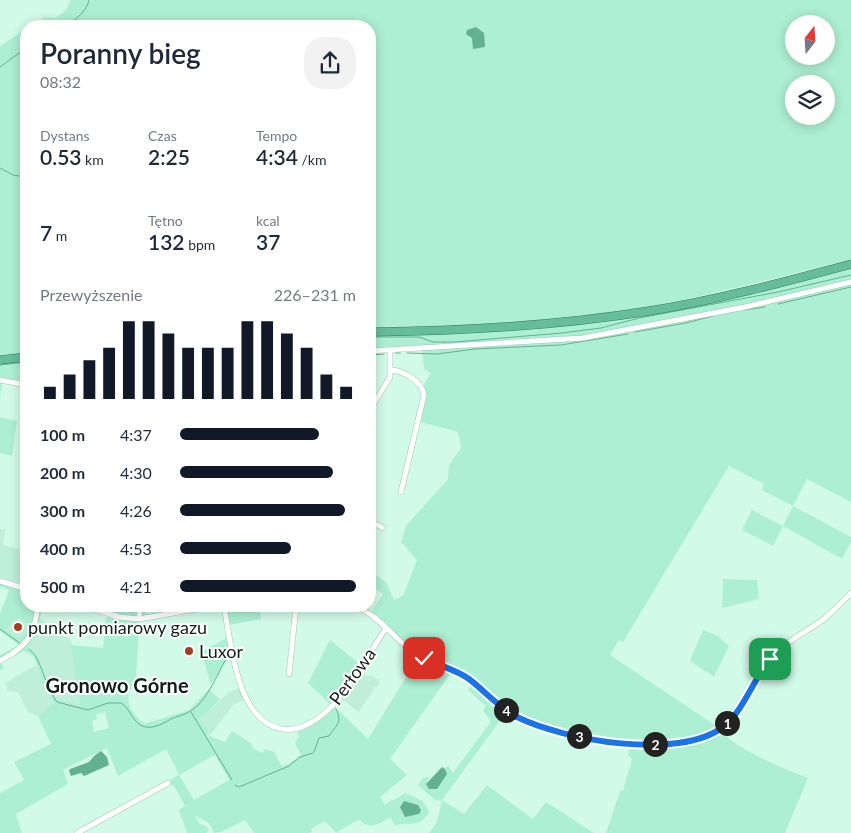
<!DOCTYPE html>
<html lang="pl">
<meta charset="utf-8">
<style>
body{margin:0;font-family:Lato,sans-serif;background:#f2f2f3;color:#1f2937;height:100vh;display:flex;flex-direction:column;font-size:19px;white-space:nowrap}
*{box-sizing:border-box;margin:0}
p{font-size:16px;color:#747a83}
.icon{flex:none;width:28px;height:28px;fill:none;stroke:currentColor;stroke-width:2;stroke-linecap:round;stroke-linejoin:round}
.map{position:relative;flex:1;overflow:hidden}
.drawer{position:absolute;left:20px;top:20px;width:356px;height:592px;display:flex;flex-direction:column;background:#fff;border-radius:20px;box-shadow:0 2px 12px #0003}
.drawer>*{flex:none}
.needle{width:32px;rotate:17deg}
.fabs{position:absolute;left:785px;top:15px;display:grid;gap:10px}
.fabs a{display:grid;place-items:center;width:50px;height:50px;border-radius:50%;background:#fff;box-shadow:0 2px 12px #0003;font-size:25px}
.pin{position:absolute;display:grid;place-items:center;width:42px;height:42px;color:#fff;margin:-21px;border-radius:10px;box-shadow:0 2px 8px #0006}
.km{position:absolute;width:25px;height:25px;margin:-12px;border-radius:50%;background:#222;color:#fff;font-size:14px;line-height:25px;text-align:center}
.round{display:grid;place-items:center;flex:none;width:52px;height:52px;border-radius:20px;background:#f2f2f3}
.headline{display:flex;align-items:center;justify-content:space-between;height:85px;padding:0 20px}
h1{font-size:28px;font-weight:600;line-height:38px}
.metrics{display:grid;grid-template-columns:repeat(3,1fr);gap:8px;height:85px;padding:5px 20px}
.metrics div{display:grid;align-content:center}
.metrics b{font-size:21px;font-weight:600}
.metrics small{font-size:14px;font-weight:400}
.metrics p{font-size:14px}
.chart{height:140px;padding:10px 20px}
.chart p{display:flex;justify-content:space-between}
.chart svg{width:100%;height:90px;margin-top:5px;stroke:#111827;stroke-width:6}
ul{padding:0 20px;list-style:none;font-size:16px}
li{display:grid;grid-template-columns:80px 60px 1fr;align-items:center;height:38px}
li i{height:12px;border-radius:6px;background:#111827}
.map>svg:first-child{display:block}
.built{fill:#bfefd9}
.green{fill:#adefd2;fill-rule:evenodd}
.water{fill:#63b191}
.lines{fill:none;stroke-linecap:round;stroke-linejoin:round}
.stream{stroke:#63b191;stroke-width:1}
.minor-casing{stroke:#a0c6b4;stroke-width:6}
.trunk-casing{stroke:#307a5f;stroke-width:9}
.minor{stroke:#fff;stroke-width:5}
.trunk{stroke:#67bc9c;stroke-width:8}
.route-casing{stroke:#fff;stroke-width:10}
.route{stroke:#1a73e8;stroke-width:6}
.poi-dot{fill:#a53e1c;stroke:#fff;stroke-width:2}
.labels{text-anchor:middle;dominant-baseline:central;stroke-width:4;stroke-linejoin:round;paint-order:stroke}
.poi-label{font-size:18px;fill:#111f19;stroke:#fff;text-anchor:start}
.street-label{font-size:18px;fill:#111f19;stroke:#fff}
.quarter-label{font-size:20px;font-weight:bold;fill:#111f19;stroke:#fff}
</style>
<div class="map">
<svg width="851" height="833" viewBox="0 0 851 833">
<rect width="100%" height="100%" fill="#d2fae8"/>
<path class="built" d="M0,529l5,1 -2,15 23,6 -1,38 -25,-8z
M19,618l11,7 -6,9 -6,4 -12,-8 7,-9z
M41,619l30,21 9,67 -22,-7 -10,-16 -10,-28 -10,-9 15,-25z
M36,665l8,24 10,13 -16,14 -10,-4 -10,-20 -10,-1 -3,-8z
M358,670l10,7 1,-2 10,5 1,4 -3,3h-2l-16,25 -20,-15z
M241,687l5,12 -13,6 -25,33 -9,-18 30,-28z"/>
<path class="green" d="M71,0h780v259c-66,17 -132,34 -199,47 -92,17 -188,21 -282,21v-301h-340l15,-9 10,1 10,-7zM794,24h32v32h-32zM794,84h32v32h-32z
M26,29v324l-26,3v-310z
M851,268v234l-44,-23 -14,27 58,31v5l-9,17 -59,-33 -10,20 -31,-16 10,-20 31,16 10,-20 -31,-16 2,-6 -35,-18 -106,176 -4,-2 -9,15 111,74c7,17 68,42 87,49l-23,55h-179l14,-42 4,-2c1,-10 6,-19 8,-30l-4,-4 2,-11c-43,-3 -84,-16 -123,-33l-65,89 22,14 23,-29 46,34 13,-17 48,31h-165l8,-11 5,-21 -7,-1 -17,-15 5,-7 7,-1 -4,6 20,-11 -1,-3 3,-4 5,8 37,-50v-4l-7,-8 3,-5 -18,-16 5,-7 -20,-13 -63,89 17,16 -27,22 5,8 5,-4 4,-1 11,-7 18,8 6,10c-8,19 -19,9 -34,15l-5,-9c-10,6 -19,14 -30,3l-6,2 -18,11 -11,-12 -14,8 1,3 -2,1h-56l-9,-13 -24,12 -7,1 -5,-10 -14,-7 5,8 6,2 3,4 -3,3h-19l-8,-23 6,-4 -11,-20 -6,-4 11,-8 -13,-25 -48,27 -11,-28 -44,22 5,14 -52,30 6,19h-22v-40l24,-13 -10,-18 37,-18 -13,-28 16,-14 -10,-13 -10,-33 -11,-5 -21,12 2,5 -3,2 -1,-1v-14l19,-10 -19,-14v-17l9,-24 -9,-3v-6l25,7 1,-4v22h17l-3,12 3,5 -14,24 9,9 10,28 10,16 22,6 -9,-61 32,3 3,-30 2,-2 -1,-3 3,-7h36v8l45,-8h22l-73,13 -5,70 -6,1c-2,20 3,21 15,34l45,-14 20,-21 11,11 -21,20 9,9 -2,6 2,3 2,-2 15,6 7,-11 19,12 3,6 9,4 2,-4 9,3 8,14 8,-3 11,-8 -6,-12 4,-6 -3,-8 6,-2 30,-21 -24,-23 22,-43 31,25 -28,40 35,34 51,-83 -49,-42 13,-20 -13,-9v-14l16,11 8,18 9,-4 14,-36 -16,-18 5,-16 42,-47 1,-14 12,-17 -3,-16 -37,-10 5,-25 -3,-11 8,-13 -7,-4 -2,-20 -52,2v-16c97,0 194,-6 290,-22 65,-11 128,-28 191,-45zM19,618l11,8 -6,8 -6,4 -12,-8 7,-9zM105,712l4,16 -15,4 -2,-11 5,-2 -1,-5zM215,755l14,25 -35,20 -15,-25z
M26,361v22l-23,-5 -3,19v-32z
M0,417l17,4 -5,35 -12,-3z
M723,579l34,1 2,19 -37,9z
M224,606h35l2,13 -33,6z
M703,630l15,6 11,10 -15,31 -24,-16z
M230,636c1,4 3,9 2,12 0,4 -18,32 -21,36l-10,-32z"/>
<path class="water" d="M476,27l8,6 1,14 -12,2 -1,-11 -6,-4 1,-4z
M101,751l6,6 2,8 -25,11 -3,-3 -10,3 -2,-5 1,-2 19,-7 5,-6z
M442,767l3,2 2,5 -10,15h-8l-3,-5z
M404,801l14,4 3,5 -2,4 -14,3 -5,-10z"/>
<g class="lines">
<path class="stream" d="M64,26c10,-5 23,-14 25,-26
M0,67l26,-19
M0,168l13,7 13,2
M778,304l73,-17
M744,310l21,-3
M635,332l51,-9 27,-7
M370,337h49l14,5h21l108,-9 39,-5 38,-10 139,-26 73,-17
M396,353h4
M407,353l30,1 38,-5 86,-4 67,-11
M370,355l14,-1
M0,365l26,-3
M0,629l21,15
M29,649c14,11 15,37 28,53l31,8 20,-7h13c9,5 11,18 21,23 10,4 20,-2 29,-7 6,-3 13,-4 18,-7 17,-9 28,-37 37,-53
M191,712l41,68
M314,752l5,-14 10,-2c7,-11 14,-13 7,-27
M235,785l4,2 50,-21 11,-9 13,-4"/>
<g class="minor-casing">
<path id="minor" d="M370,351l213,-13 162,-31 106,-25
M391,370c13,1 31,11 33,25l-23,97
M0,380l26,5
M370,410l20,-33v-26
M370,521l13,7
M0,581l26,8
M84,606l35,11 20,2 74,-13
M224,606c7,37 12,115 58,123 19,3 37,-10 50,-23 21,-22 37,-52 54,-78
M355,606c24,10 39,32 59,47 14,9 31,12 45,20 18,10 31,26 48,38 41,30 176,50 218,14 22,-19 30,-53 52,-73 14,-14 31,-21 47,-33 9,-8 18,-17 27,-26
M139,619l1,-13
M0,661c27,-15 34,-24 38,-55
M289,674l7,-68
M77,833l91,-50"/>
</g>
<g class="trunk-casing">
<path id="trunk" d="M370,332c94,-1 186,-6 279,-21 68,-11 135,-29 202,-47
M0,360l26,-3"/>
</g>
<use href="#minor" class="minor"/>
<use href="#trunk" class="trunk"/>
</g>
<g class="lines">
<g class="route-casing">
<path id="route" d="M424,658c15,8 31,11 45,21 16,12 30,29 48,38 47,23 161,44 206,10 20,-15 31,-49 47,-68"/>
</g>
<use href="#route" class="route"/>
</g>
<g class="poi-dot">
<circle cx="18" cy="627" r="5"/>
<circle cx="189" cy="651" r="5"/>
</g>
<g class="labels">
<g class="poi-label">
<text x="28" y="627">punkt pomiarowy gazu</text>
<text x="199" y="651">Luxor</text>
</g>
<g class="street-label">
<text transform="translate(352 676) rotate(-54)">Perłowa</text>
</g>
<g class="quarter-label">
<text x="117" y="685">Gronowo Górne</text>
</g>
</g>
</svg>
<div class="fabs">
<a><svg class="needle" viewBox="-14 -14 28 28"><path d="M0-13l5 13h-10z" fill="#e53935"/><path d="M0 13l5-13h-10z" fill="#747a83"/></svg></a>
<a><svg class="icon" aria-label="layers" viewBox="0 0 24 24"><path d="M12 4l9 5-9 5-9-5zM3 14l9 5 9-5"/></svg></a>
</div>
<div class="pin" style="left:770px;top:659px;background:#1e9e55"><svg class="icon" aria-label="arrive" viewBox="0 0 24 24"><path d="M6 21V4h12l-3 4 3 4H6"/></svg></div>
<div class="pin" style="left:424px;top:658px;background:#d93025"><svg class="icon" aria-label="check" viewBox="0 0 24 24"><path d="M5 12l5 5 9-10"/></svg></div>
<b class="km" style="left:727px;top:723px">1</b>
<b class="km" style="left:655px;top:744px">2</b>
<b class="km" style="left:579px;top:736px">3</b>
<b class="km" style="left:506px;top:710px">4</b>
<section class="drawer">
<div class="headline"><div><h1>Poranny bieg</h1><p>08:32</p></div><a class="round"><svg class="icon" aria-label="share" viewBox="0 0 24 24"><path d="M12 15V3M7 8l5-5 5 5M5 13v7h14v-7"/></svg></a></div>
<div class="metrics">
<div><p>Dystans</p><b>0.53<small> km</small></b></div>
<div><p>Czas</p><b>2:25</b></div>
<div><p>Tempo</p><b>4:34<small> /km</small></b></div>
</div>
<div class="metrics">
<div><b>7<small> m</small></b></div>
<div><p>Tętno</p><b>132<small> bpm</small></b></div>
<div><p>kcal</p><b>37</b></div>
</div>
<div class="chart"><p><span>Przewyższenie</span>226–231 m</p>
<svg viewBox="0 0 160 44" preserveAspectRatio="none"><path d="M5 44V38M15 44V32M25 44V25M35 44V19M45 44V6M55 44V6M65 44V12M75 44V19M85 44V19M95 44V19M105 44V6M115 44V6M125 44V12M135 44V19M145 44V32M155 44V38"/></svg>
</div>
<ul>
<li><b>100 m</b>4:37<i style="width:79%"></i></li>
<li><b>200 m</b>4:30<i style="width:87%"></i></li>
<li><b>300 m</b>4:26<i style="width:94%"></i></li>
<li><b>400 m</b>4:53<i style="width:63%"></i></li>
<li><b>500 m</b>4:21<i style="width:100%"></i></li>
</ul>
</section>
</div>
